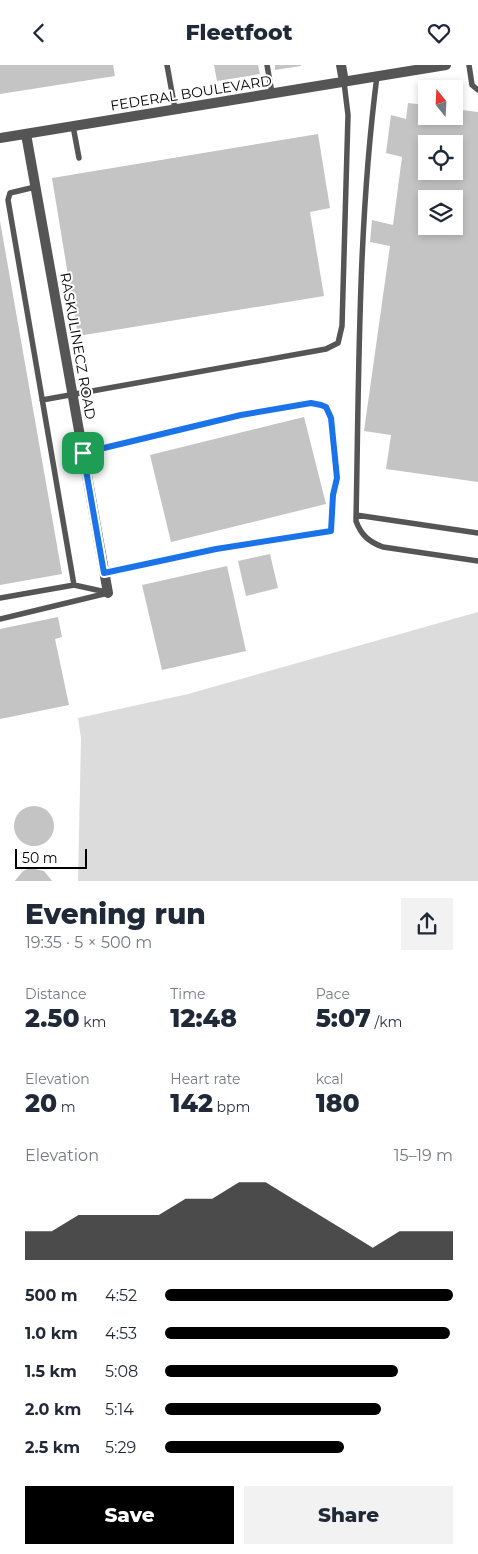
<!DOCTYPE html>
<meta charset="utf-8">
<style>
body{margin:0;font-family:Montserrat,sans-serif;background:#f2f2f3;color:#1f2937;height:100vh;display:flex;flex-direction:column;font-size:19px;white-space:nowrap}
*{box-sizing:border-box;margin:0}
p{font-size:16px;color:#747a83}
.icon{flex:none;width:28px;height:28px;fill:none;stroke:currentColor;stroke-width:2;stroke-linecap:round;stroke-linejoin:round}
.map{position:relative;height:816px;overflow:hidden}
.panel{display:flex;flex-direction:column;background:#fff;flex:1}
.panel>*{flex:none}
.needle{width:32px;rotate:342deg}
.buttons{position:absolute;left:418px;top:15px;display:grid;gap:10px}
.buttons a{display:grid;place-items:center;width:45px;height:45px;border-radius:0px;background:#fff;box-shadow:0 2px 8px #0003;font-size:25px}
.scale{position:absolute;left:15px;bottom:12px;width:72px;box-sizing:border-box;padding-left:5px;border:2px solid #000;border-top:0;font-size:14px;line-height:18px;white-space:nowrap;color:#000;-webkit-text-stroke:4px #fff;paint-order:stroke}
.pin{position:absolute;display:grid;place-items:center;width:42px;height:42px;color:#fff;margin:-21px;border-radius:10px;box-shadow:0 2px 8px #0006}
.round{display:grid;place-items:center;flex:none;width:52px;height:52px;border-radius:0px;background:#f2f2f3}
.head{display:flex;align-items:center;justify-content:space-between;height:85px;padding:0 25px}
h1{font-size:28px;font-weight:800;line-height:38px}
.figures{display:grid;grid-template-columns:repeat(3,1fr);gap:8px;height:85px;padding:5px 25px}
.figures div{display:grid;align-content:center}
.figures b{font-size:25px;font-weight:800}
.figures small{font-size:14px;font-weight:400}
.figures p{font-size:14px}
.chart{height:140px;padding:10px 25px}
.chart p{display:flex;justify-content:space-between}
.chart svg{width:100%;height:90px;margin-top:5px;fill:#000;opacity:.7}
.button{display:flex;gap:10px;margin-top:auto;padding:10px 25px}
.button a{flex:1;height:58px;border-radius:0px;background:#000;color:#fff;font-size:20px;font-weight:800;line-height:58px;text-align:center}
.button a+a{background:#f2f2f3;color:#1f2937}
ul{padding:0 25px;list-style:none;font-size:16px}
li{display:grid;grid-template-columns:80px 60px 1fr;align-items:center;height:38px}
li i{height:12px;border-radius:6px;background:#000}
header{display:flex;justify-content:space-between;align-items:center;height:65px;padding:0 25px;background:#fff;font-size:22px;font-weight:800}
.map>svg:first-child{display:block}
.green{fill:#dcdcdc}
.building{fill:#c4c4c4;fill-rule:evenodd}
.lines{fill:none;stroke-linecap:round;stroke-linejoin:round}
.service{stroke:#555;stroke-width:5.5}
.minor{stroke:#555;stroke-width:10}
.route-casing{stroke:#fff;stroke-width:10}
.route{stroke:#1a73e8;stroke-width:6}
.labels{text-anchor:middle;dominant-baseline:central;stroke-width:4;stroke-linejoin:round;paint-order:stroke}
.street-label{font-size:14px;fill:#000;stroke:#fff}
</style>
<header><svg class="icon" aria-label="back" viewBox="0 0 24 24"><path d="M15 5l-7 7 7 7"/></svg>Fleetfoot<svg class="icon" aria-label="heart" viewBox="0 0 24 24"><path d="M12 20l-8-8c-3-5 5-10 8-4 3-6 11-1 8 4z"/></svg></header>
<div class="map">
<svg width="478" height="817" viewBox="0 0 478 817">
<rect width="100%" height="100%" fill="#fff"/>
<path class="green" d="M478,547v269h-400l3,-143 -3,-20 110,-24z"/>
<path class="building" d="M0,0h113l2,11 -115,18z
M214,0h44l2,9 -43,7z
M275,0h26v1l-26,4z
M408,38l18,2v11h28v-7l24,3v370l-92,-13 5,-34 -27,-4 26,-185 -20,-4 2,-22 21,5 9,-68 -16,-4 5,-38 15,4zM426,79h28v27h-28zM426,134h28v27h-28z
M318,69l12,74 -20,4 14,84 -246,40 -26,-158z
M0,156l62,353 -62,11z
M304,352l22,87 -155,38 -21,-87z
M270,489l8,34 -32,8 -8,-35z
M227,501l19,85 -84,19 -20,-85z
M58,552l4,20 -7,2 14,66 -69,14v-90z
M14 761a20 20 0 1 1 40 0a20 20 0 1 1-40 0Z
M30,803l14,3 9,11h-39l9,-11z"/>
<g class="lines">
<path class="service" d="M167,0l8,44
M267,0l5,28
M469,0l3,20 6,5
M377,11c-19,147 -18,297 -21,445 5,14 13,21 27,26l95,14
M73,61l6,32
M35,122l-25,6 -2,7 66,385
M42,335l284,-51 12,-6 4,-17 6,-211 -4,-33
M83,388l158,-38 70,-12 10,2 5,2 5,11 6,60 -4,17 -2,36 -116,19 -111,23
M356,450l122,18
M0,533l74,-13 32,7
M0,554l108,-26"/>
<path class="minor" d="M341,0l3,17
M26,69l82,459
M0,73l446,-73"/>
</g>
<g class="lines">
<g class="route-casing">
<path id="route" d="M311,338l10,2 5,2 5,11 6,60 -4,17 -2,36 -115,18 -112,24 -21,-120 158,-38z"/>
</g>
<use href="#route" class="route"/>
</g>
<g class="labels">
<g class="street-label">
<text transform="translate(191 28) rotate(-9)">FEDERAL BOULEVARD</text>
<text transform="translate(78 281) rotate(80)">RASKULINECZ ROAD</text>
</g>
</g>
</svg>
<div class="buttons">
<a><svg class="needle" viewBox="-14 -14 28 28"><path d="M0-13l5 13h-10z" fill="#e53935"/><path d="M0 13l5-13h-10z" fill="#747a83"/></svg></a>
<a><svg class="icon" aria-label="locate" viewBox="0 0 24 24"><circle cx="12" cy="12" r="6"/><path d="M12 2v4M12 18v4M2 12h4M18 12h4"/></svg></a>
<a><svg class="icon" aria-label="layers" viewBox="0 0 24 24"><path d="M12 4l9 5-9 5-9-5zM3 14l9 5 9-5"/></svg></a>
</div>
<div class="scale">50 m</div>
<div class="pin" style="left:83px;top:388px;background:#1e9e55"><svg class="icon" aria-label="arrive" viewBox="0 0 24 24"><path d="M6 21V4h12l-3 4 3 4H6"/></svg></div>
</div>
<section class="panel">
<div class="head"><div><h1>Evening run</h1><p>19:35 · 5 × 500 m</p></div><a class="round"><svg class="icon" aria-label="share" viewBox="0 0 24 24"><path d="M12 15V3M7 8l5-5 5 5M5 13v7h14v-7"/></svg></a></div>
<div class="figures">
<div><p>Distance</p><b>2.50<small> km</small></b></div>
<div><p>Time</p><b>12:48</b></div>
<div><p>Pace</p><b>5:07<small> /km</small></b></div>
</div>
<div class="figures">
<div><p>Elevation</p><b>20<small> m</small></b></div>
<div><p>Heart rate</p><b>142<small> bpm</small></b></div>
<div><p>kcal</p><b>180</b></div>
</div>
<div class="chart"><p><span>Elevation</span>15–19 m</p>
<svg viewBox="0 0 160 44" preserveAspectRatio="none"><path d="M0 44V30L10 30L20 22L30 22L40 22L50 22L60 14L70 14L80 6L90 6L100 14L110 22L120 30L130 38L140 30L150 30L160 30V44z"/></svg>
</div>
<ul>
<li><b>500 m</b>4:52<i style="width:100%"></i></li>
<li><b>1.0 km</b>4:53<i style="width:99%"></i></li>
<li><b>1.5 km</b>5:08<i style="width:81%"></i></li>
<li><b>2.0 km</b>5:14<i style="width:75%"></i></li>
<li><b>2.5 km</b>5:29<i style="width:62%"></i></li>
</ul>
<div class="button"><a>Save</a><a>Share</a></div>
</section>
